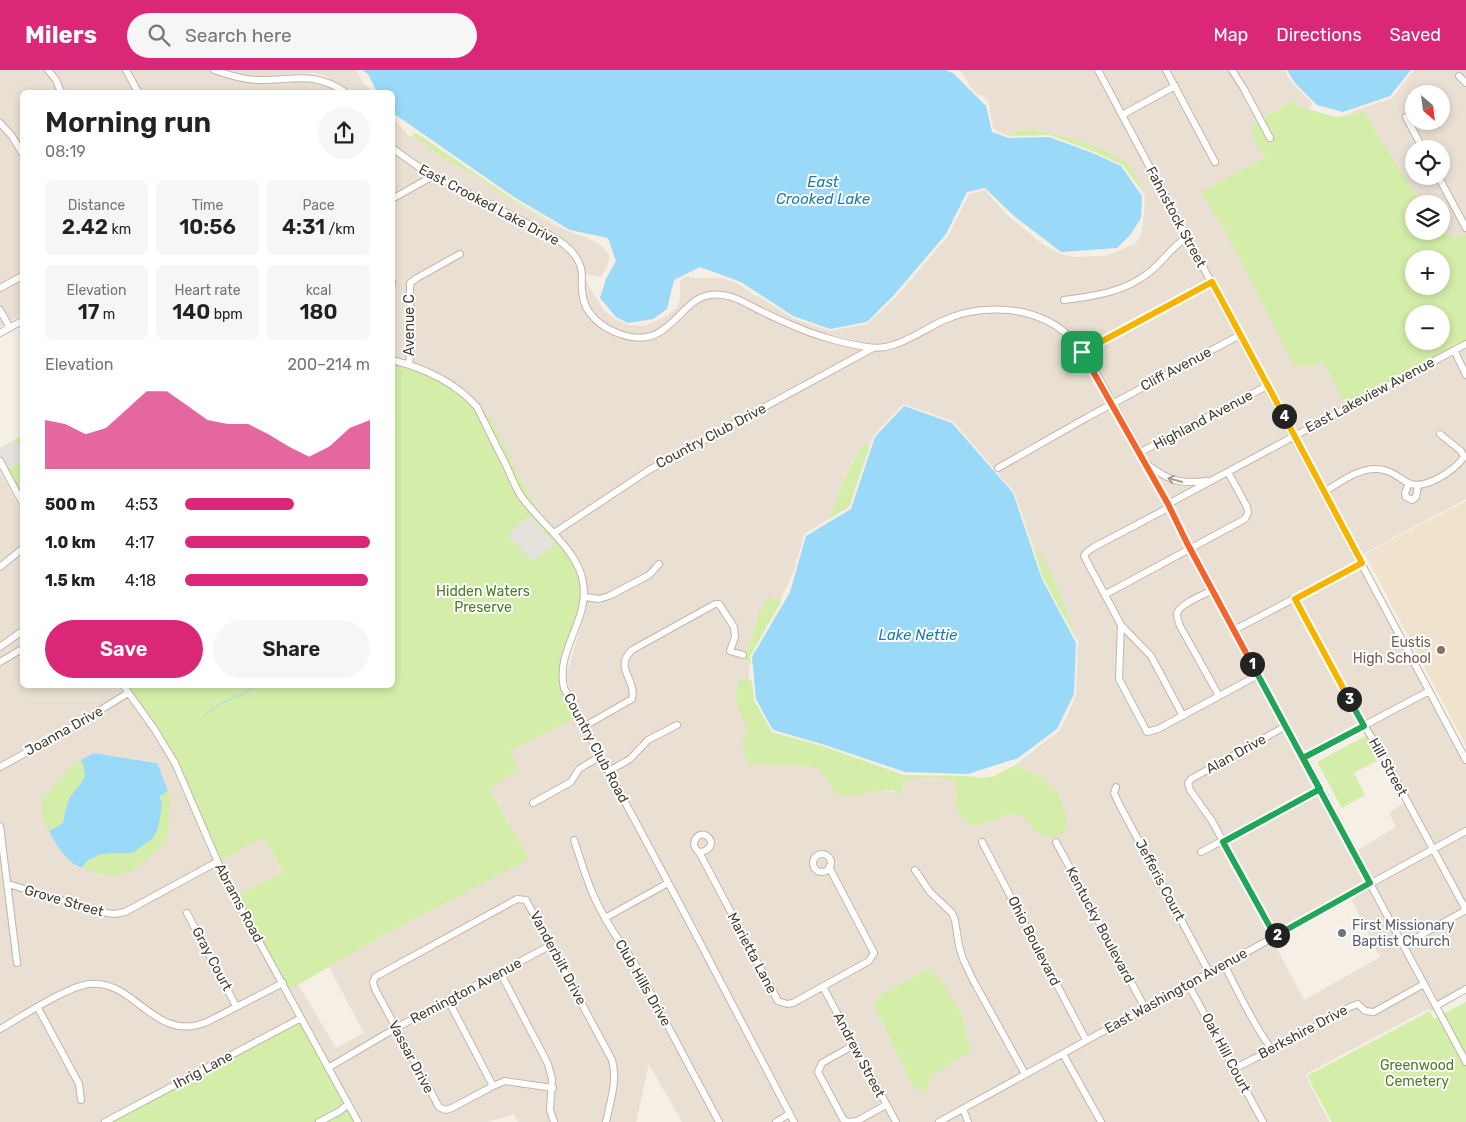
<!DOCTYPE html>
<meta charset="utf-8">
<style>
body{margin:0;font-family:Rubik,sans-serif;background:#f6f6f6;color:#222;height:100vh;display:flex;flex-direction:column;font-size:19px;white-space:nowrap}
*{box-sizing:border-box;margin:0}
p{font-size:16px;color:#767676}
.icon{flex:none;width:28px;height:28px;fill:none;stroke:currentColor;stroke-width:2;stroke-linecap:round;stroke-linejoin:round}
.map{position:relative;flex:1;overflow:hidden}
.drawer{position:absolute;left:20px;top:20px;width:375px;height:598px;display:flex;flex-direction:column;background:#fff;border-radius:8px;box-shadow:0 2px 8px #0003}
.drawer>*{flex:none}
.needle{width:32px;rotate:152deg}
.fabs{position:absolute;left:1405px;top:15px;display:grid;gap:10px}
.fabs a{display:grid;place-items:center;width:45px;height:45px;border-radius:50%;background:#fff;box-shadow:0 2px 8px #0003;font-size:25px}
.pin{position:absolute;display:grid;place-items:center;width:42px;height:42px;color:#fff;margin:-21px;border-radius:10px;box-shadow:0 2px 8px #0006}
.km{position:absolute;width:25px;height:25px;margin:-12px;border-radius:50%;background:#222;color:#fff;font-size:14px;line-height:25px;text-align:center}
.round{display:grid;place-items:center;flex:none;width:52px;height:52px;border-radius:26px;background:#f6f6f6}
.headline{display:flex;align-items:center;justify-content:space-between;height:85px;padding:0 25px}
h1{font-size:28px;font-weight:600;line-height:38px}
.stats{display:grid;grid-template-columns:repeat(3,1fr);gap:8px;height:85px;padding:5px 25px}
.stats div{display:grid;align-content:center;border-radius:8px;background:#f6f6f6;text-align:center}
.stats b{font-size:21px;font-weight:600}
.stats small{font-size:14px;font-weight:400}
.stats p{font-size:14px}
.chart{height:140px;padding:10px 25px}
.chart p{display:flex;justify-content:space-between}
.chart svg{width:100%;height:90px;margin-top:5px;fill:#db2777;opacity:.7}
.cta{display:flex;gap:10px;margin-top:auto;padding:10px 25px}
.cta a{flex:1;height:58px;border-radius:30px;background:#db2777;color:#fff;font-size:20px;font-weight:600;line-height:58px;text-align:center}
.cta a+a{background:#f6f6f6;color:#222}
ul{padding:0 25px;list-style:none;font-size:16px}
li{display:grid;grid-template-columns:80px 60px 1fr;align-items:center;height:38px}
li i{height:12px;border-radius:6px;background:#db2777}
header{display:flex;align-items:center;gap:30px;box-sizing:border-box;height:70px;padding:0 25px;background:#db2777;color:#fff}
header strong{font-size:24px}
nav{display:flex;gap:28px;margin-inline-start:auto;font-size:18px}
.search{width:350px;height:45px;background:#f6f6f6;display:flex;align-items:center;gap:12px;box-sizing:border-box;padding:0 18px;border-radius:28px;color:#767676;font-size:19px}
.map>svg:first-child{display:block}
.residential{fill:#e9e0d3;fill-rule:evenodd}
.education{fill:#efe3ce}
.green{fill:#d4eda9;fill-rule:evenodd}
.parking{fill:#e5e2de}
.water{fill:#9bd9f8}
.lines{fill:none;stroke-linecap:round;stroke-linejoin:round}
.stream{stroke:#9bd9f8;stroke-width:1}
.minor-casing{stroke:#c1b6a7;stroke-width:8}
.minor{stroke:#fff;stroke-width:6}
.oneway{stroke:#a49f9a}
.split-1-casing{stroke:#fff;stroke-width:10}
.split-2-casing{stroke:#fff;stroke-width:10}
.split-3-casing{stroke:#fff;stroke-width:10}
.split-4-casing{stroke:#fff;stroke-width:10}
.split-5-casing{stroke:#fff;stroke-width:10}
.split-1{stroke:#f0652b;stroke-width:6}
.split-2{stroke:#22a559;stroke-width:6}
.split-3{stroke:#22a559;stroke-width:6}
.split-4{stroke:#f5b400;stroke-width:6}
.split-5{stroke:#f5b400;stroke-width:6}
.education-dot{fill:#8d6e63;stroke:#fff;stroke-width:2}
.worship-dot{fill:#6b7280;stroke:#fff;stroke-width:2}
.labels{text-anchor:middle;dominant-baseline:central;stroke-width:4;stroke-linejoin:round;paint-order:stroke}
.street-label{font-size:14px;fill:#483f34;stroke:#fff}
.park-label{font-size:14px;fill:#4c8021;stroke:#fff}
.education-label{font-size:14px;fill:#785e54;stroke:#fff;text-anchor:end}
.worship-label{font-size:14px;fill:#5b616d;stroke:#fff;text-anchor:start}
.water-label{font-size:15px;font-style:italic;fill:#1f7cae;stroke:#fff}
</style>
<header>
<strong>Milers</strong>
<div class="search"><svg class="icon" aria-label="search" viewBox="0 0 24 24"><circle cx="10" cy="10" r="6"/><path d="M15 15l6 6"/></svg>Search here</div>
<nav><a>Map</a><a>Directions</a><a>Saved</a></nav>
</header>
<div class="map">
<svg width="1466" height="1052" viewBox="0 0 1466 1052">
<rect width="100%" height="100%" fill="#f5efe5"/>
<path class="residential" d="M0,0h123l12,22h-113v223l-22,12z
M129,0h79l18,7 87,2 28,13h-200z
M222,0h134l8,14 9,8h-24l-24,-16 -12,-3 -57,4 -13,-1z
M959,0h325l9,14 19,19 -3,7 -12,-4 -3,-7 -8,4 -22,15 1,40 -64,34 24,39 97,131 23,41 13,-4 -148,79 -20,2 -19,-4 -25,-15 -75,-126 -58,-27 -16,-2 -33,5 -66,29 -26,5 -66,-17 -43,-19 -27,-14 -24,-3 -9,1 -8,5 -22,21 -17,12 -21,4 -10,-1 -17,-7 -15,-14 -8,-17v-23l-21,-31 -140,-74 -31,-24 -1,-27 17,19 14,5 10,11 38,21 16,11 6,6 65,37 34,13 10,6 7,9 -1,10 -7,12 -14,-3 -2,3 6,13 14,21 10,8 13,6 17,1 23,-11 9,-8 3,-7v-20l8,-4 7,2h28l14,5 17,12 4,1 34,22 38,13 37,-7 29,-27 52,-61 21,-42 16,-4 21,24 36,30 19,10 12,3 32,-1 30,-12 7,-12 3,-35 -16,-32 -82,-33 -12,-2 -18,1 -8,5 -13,-5 -3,-4 -5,-26 -6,-6h-4l-8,-8 -6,-12z
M1414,0h52v165l-13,3 -7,-3 -5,-6v-25h-19l-31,-47 -27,-46 -17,5 6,-5 39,-13zM1414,24h27v27h-27zM1414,79h27v27h-27z
M392,81l30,21 125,64 14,10 12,12 5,9 11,48 8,10 16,10 22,5 23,-4 18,-12 21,-22 8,-3 19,-1 11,2 26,14 104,36 -218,117 -93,63 -11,-12 -63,-111 -10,-12 -29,-19 -29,-13 -19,-6z
M997,242l15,1 18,4 18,8 21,14 12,14 85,152 201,377 -433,240h-137l-226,-427 -5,-19 20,-67 1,-19 -2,-12 -7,-18 -6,-10 -14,-16 92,-62 224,-121 26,-6 41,-20 25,-9zM903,334l50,17 61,71 19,54 5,6 12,23 28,67 -2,53 -10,23 -7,13 -44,34 28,13 -4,56 -13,-15 -10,-5 -13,1 -17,9 -31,-25 2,-10 -5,-11 -3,2 -11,-3 -33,3 -4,15 -2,-2 -19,-3 -12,3 -32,1 -15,-23 -14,-5 -46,-2 -19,-22 6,-14 -8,-49 9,1v-13l2,-3 -10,-5 7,-12 5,-12 5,-21 19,-14 4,-1 14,-31 1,-4 -2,-1 4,-6 6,-23 23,-14 7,-9 7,-26 11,-23 11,-16 7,-1 4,-10zM929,898l42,83 -40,25 -5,14 -43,-65 -10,-22 8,-8z
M1466,277v152l-103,55 5,13 98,185v241l-27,14 -250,-465 -18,-37zM1368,659l40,71 -19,13 7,14 -38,23 -47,-90z
M0,402l22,40v173h98l5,10 28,36 20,33 41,98 85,156 -189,104h-110zM94,683l62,9 15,39 -69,74 -27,-9z
M1152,402l9,6 16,6 19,1 -27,15z
M576,647l107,198 108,207h-109l-33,-58 -13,58h-118l-4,-8 -26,8h-127l-72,-132 9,-6 38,64 28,-15 -35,-66 55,-32 127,-109 -22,-38 22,-38z
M263,768l20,35 -46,23 -18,-35z
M1369,817l66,123 -3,1 -4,-2 -122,65v3l23,45h-384l328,-181 31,59 76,-43 -29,-58 -44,23z"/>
<path class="education" d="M1466,431v245l-101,-192z"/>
<path class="green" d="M1294,29l3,7 39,11 20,-3 8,-3 27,46 31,47h-8v27h27v-2c8,10 14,8 25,6v106l-108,58 -13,4 -23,-41 -26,6 -71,-137 -24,-39 64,-34c-8,-14 -18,-21 -9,-37l8,-3zM1414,189h27v27h-27zM1414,244h27v27h-27z
M1035,60c21,3 80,20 94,35 6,8 10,19 14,28l-20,-28 -28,-13 -45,-17 -41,1 8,-5z
M414,64h4l95,65 53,31 -73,-40c-16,-18 -41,-24 -59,-38 -10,-8 -10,-11 -23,-15z
M393,293c30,10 61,21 82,46 14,27 27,60 42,86 16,25 58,55 64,85 4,22 -5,43 -13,63 -5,10 -10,21 -9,33 1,15 11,29 17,42l-65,32 7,21 -29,17 40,71 -145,76 -95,55 -52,-94 46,-24 -20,-34 -44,23 -42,-99 -51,-77h266z
M480,337l11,12 27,55 25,44 -21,-25z
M22,366v61l-22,-42v-7z
M863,375h7l-21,62 -22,13c8,-11 10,-24 15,-36 6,-14 13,-26 21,-39z
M1033,476c20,21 34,68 45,96l-35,-64z
M769,526l8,4 4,-1v3l-31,54 1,7 -10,-4 7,-12 5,-12 5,-21z
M740,608l12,3 2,19 18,32 50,14 82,29 65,1 13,2 12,-2 21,-11 28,13 15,16 9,25 -3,13 -10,5c-5,-1 -11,-1 -15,-4 -9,-5 -12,-17 -24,-19 -16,-2 -39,23 -53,4 -11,-14 -1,-28 -10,-40l-3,2 -11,-3 -33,3 -3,8v8c-14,-14 -38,1 -54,0 -4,0 -8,-2 -12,-2l-15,-23 -14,-5 -61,-2 -4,-22 6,-14 -7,-11 -6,-20z
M1367,665l13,24 -26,14 11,22 -23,13 -25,-46z
M81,690c9,21 0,20 -10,36 -5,7 -6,19 -8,27l-14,8 -7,-15v-16l27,-32z
M168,721l3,10 -4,40c-14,14 -33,34 -54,35 -11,0 -21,-5 -31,-8l5,-7 14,-7h18l39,-26 4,-23 -2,-10z
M929,898l14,16 17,27 11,40 -40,25 -5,14 -6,2 -10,-11 -37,-78 8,-8z
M1466,932v120h-134l-25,-46 123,-65 4,8z
M299,948l56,104h-245z"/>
<path class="parking" d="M16,370l6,13v8l-14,8 -8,-16v-4z
M530,446l25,28 -23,18 -24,-28z"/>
<path class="water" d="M362,0h584l8,4 32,32 6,26 17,6 40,-1 46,17 26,12 21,30 -1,22 -10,16 -14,14 -56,4 -47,-36 -29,-28 -18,4 -21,42 -52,61 -27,27 -37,7 -37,-13 -52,-34 -41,-15 -26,13 -7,29 -14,10 -25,4 -12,-6 -16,-19 6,-19 10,-18 -8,-23 -38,-8 -56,-33 -121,-84 -1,-21h-15l-9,-18z
M1287,0h124l-21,26 -47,16 -26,-7 -22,-22z
M904,336l48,17 61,70 29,86 34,64 -2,51 -17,35 -39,29 -50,16 -63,-2 -83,-28 -49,-14 -17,-31 -4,-42 38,-65 16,-56 45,-27 24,-72z
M94,683l63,10 11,28 -8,5 2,9 -4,23 -5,10 -20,15 -32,1 -14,7 -5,7c-15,-5 -26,-23 -33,-37l14,-8c2,-8 3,-20 8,-27 10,-16 19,-15 10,-36z"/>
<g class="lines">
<path class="stream" d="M204,647c8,-10 25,-18 37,-22 7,-3 10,-9 17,-10"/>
<g class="minor-casing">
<path id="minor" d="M48,0l8,10 5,12
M126,0l12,22
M214,0c14,5 28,9 42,10 37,1 56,-10 89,12
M1098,0l368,690
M1166,0l49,92
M1232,0l12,19 26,49
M1459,6l7,7
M1122,45l53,-29
M1406,47l17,32
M0,53l12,13 10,17
M392,78l31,22 125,64c13,7 29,19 33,34 2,8 0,16 1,23 1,23 21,38 41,44 47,15 56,-36 87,-40 21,-3 36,9 53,17 10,5 21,10 31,14 20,9 51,18 73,21 26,5 51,-14 73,-25 41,-20 98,-17 131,16 9,10 16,20 23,31l74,135 19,39 279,519
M1438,106l28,52
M392,129l41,-23
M392,212v1
M0,218l22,-12
M1064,230c31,-4 62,-8 87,-29 13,-11 22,-25 36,-34
M0,240l10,18
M0,263l22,-12
M1454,280l12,25
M1082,282l130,-70
M392,290c32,8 64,23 85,47 10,20 19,39 29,58 5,11 9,22 15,31 18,26 57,54 62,86 7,38 -28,68 -19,106l121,226 109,208
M409,295l2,-25 -1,-57 7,-5 43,-24
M1139,383l128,-67
M0,391l22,41
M1147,394c21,17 34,20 60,17
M998,398l88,-50 154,-83
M1409,413l-4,10 1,4 6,3 4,-3 2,-12
M1324,422c15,-9 34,-24 53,-23 12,0 21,8 31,14 17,8 47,-13 56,-26l-3,-6 -21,-17
M1168,434l298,-160
M1170,437l-76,40 -7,5 -3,4 37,69 30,31 32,60
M554,463l95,-63 224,-122
M0,497l22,-18
M1213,520c-8,4 -36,15 -36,24 0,4 2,9 3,12l39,70
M1106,524l139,-75 3,-6 -1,-6 -19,-35
M585,527l14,2 10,-3 40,-21 10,-11
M1295,529l58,109 26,41 87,161 -63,35
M1121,555l-2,54 28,53 11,-3 100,-54
M1234,560l128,-67
M0,577l22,-16
M0,592l22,-13
M123,615l32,45 20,33 51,118 132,241
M585,656l47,-27c5,-20 -19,-31 0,-49l83,-46h4l15,23 1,10 -5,14 13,4
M1303,688l126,-67
M0,697l78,-43 50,-31
M609,701l21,-12 18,-19 29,-15
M1116,717l-2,6 5,11 90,168
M533,733l38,-21 8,-13 22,-13
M0,756l17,137
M574,770c6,18 11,35 18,52 11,26 27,49 43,72l84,158
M982,772l104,198
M1056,772l89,166
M699,782c9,0 17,-9 8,-16 -9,-6 -19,8 -8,16l79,149 9,3 6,-1 76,-42 5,-8 -45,-86
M1201,782l119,-63
M813 793a9 9 0 1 1 18 0a9 9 0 1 1-18 0Z
M915,800l15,22 22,21 3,7 4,26 4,13 10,21 52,94
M8,814l93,28 13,2 11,-2 92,-50
M187,843l49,93
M605,848l63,-35
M1275,866l-63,-115 -22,-31 -2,-7 3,-4 95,-53
M1224,894c8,16 38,78 49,85
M500,902l48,92 4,15 -2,31 4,12
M1188,914l75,138
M823,917l73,135
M448,930l45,86
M1436,936l30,-17
M38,938l41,76 2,16
M0,959c21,-12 66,-42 89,-45 47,-5 65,60 118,38l76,-39
M1063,984l38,68
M328,998l68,-40 155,-83
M1234,999l19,-10 24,-11 73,-41 8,-3 7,7 9,1 50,-28
M553,1018l-48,-7 -12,5 -41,22 -7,2 -6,-3 -64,-118 -2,-7 2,-5 142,-78 9,1 86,160c6,20 -2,42 -6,62
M963,1039l5,13
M105,1052l196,-104
M319,1052l21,-11 8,-7
M776,1052l13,-8
M848,1052l-5,-3 -25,-47 4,-9 32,-18
M849,1052l8,-1 29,-16
M939,1052l527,-291"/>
</g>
<use href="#minor" class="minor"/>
</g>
<defs><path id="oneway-shaft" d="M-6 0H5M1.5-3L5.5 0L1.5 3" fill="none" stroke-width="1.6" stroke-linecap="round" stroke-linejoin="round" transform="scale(1.25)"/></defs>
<use class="oneway" href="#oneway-shaft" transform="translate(1175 410) rotate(-164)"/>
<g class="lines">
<g class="split-1-casing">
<path id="split-1" d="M1082,282l86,152 19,39 65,121"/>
</g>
<g class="split-2-casing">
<path id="split-2" d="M1252,594l118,219 -93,52"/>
</g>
<g class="split-3-casing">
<path id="split-3" d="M1277,865l-2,1 -52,-94 97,-53 -17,-31 61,-32 -15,-27"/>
</g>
<g class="split-4-casing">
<path id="split-4" d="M1284,346l78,147 -67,36 54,100"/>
</g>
<g class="split-5-casing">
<path id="split-5" d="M1082,282l130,-70 72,134"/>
</g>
<use href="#split-1" class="split-1"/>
<use href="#split-2" class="split-2"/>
<use href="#split-3" class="split-3"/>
<use href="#split-4" class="split-4"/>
<use href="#split-5" class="split-5"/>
</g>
<circle class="education-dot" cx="1441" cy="580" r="5"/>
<circle class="worship-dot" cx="1342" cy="863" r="5"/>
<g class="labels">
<g class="street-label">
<text transform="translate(489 135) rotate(28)">East Crooked Lake Drive</text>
<text transform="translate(1176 147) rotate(62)">Fahnstock Street</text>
<text transform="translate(409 255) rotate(-90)">Avenue C</text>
<text transform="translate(1176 299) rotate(-28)">Cliff Avenue</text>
<text transform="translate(1370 325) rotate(-28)">East Lakeview Avenue</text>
<text transform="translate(1203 350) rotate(-28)">Highland Avenue</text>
<text transform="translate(711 366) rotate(-28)">Country Club Drive</text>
<text transform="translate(64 661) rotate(-29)">Joanna Drive</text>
<text transform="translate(596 678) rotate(62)">Country Club Road</text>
<text transform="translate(1236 684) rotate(-29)">Alan Drive</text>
<text transform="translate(1388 697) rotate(61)">Hill Street</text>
<text transform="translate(1160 810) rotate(62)">Jefferis Court</text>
<text transform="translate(64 831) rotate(16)">Grove Street</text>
<text transform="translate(239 833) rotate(62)">Abrams Road</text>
<text transform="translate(1100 855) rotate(62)">Kentucky Boulevard</text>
<text transform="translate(1034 871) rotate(63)">Ohio Boulevard</text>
<text transform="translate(752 883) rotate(62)">Marietta Lane</text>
<text transform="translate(558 888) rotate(62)">Vanderbilt Drive</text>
<text transform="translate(212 889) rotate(62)">Gray Court</text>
<text transform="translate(643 913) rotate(60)">Club Hills Drive</text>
<text transform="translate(466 921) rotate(-28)">Remington Avenue</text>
<text transform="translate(1176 921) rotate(-29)">East Washington Avenue</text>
<text transform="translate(1303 962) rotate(-28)">Berkshire Drive</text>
<text transform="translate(1226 983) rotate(62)">Oak Hill Court</text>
<text transform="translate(859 985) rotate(62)">Andrew Street</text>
<text transform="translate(411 987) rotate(62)">Vassar Drive</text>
<text transform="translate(203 1000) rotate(-28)">Ihrig Lane</text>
</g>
<g class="park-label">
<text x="483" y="521">Hidden Waters<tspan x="483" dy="16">Preserve</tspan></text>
<text x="1417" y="995">Greenwood<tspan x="1417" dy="16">Cemetery</tspan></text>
</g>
<g class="education-label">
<text x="1431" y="572">Eustis<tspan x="1431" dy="16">High School</tspan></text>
</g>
<g class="worship-label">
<text x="1352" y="855">First Missionary<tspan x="1352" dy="16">Baptist Church</tspan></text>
</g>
<g class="water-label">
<text x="823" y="112">East<tspan x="823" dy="17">Crooked Lake</tspan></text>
<text x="918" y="565">Lake Nettie</text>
</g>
</g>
</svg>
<div class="fabs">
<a><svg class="needle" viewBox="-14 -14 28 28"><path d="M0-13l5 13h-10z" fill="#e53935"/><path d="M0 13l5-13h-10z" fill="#767676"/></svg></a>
<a><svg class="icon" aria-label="locate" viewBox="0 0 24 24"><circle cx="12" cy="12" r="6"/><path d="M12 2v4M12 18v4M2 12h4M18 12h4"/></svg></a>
<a><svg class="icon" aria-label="layers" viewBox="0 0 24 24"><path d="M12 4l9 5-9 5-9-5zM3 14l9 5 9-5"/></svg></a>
<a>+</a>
<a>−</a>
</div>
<div class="pin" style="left:1082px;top:282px;background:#1e9e55"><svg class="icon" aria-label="arrive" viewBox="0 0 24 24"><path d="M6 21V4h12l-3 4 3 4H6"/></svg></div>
<b class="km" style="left:1252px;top:594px">1</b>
<b class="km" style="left:1277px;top:865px">2</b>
<b class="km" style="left:1349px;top:629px">3</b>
<b class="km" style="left:1284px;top:346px">4</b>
<section class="drawer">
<div class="headline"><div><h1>Morning run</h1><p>08:19</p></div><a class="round"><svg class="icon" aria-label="share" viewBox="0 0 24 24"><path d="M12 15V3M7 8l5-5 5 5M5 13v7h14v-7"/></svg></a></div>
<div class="stats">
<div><p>Distance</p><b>2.42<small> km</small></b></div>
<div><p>Time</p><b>10:56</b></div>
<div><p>Pace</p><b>4:31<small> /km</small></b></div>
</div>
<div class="stats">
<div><p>Elevation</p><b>17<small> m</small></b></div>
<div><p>Heart rate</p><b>140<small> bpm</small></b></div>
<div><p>kcal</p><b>180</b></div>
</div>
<div class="chart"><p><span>Elevation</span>200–214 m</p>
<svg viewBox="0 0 160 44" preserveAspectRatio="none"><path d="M0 44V20L10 22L20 27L30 24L40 15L50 6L60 6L70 13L80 20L90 22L100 22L110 27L120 33L130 38L140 33L150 24L160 20V44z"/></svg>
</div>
<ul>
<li><b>500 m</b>4:53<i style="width:59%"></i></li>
<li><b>1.0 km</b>4:17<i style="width:100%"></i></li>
<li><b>1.5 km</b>4:18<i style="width:99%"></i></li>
</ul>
<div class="cta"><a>Save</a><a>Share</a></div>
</section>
</div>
